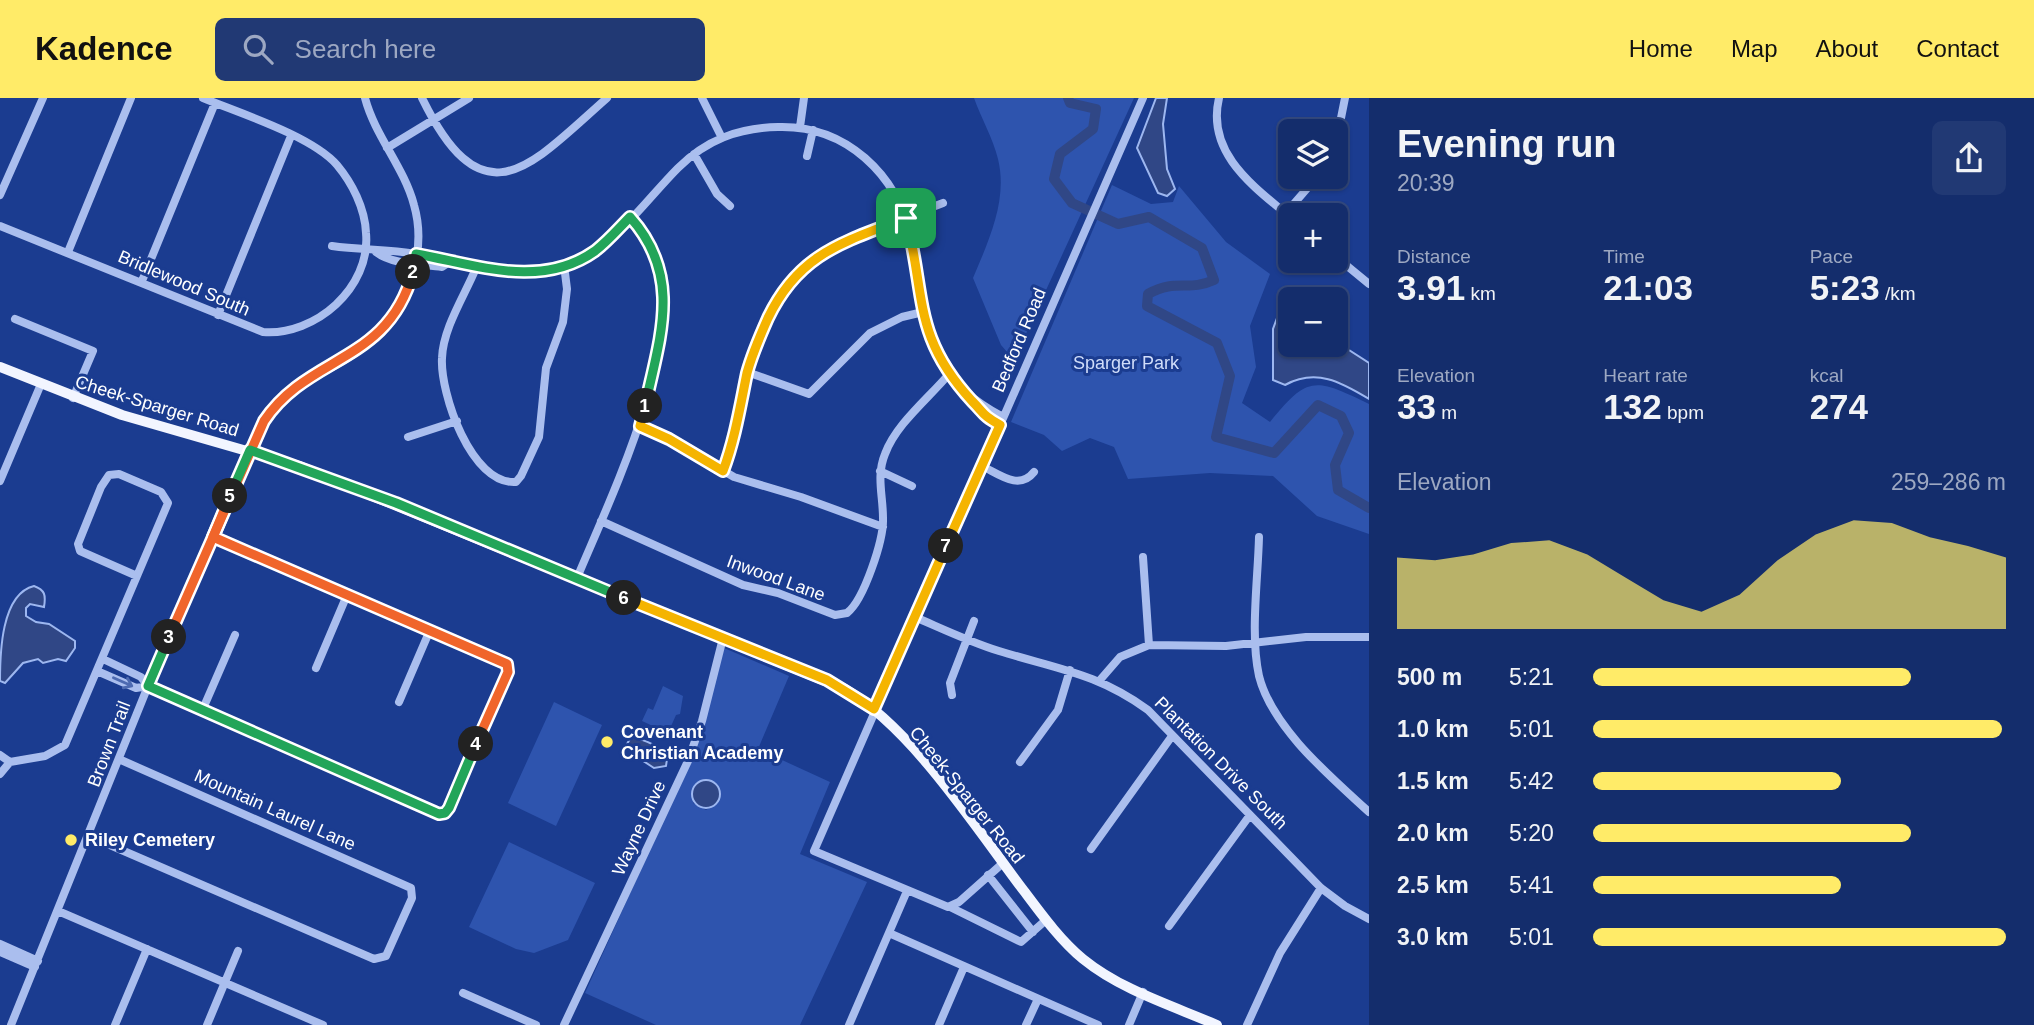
<!DOCTYPE html>
<meta charset="utf-8">
<style>
body{margin:0;font-family:Helvetica,sans-serif;background:#213974;color:#f1f3f6;height:100vh;display:flex;flex-direction:column;font-size:26px;white-space:nowrap}
*{box-sizing:border-box;margin:0}
p{font-size:23px;color:#9da8c2}
.icon{flex:none;width:38px;height:38px;fill:none;stroke:currentColor;stroke-width:2;stroke-linecap:round;stroke-linejoin:round}
.map{position:relative;flex:1;overflow:hidden}
.details{display:flex;flex-direction:column;background:#142d6c;width:665px}
.details>*{flex:none}
.controls{position:absolute;left:1278px;top:21px;display:grid;gap:14px}
.controls a{display:grid;place-items:center;width:70px;height:70px;border-radius:10px;background:#142d6c;box-shadow:0 2px 5px #0004,0 0 0 2px #33497f;font-size:35px}
.pin{position:absolute;display:grid;place-items:center;width:60px;height:60px;color:#fff;margin:-30px;border-radius:14px;box-shadow:0 4px 10px #0006}
.km{position:absolute;width:35px;height:35px;margin:-18px;border-radius:50%;background:#222;color:#fff;font-size:19px;line-height:35px;text-align:center}
.round{display:grid;place-items:center;flex:none;width:74px;height:74px;border-radius:10px;background:#213974}
.summary{display:flex;align-items:center;justify-content:space-between;height:119px;padding:0 28px}
h1{font-size:38px;font-weight:700;line-height:52px}
.metrics{display:grid;grid-template-columns:repeat(3,1fr);gap:10px;height:119px;padding:7px 28px}
.metrics div{display:grid;align-content:center}
.metrics b{font-size:35px;font-weight:700}
.metrics small{font-size:19px;font-weight:400}
.metrics p{font-size:19px}
.chart{height:196px;padding:14px 28px}
.chart p{display:flex;justify-content:space-between}
.chart svg{width:100%;height:126px;margin-top:7px;fill:#ffeb68;opacity:.7}
ul{padding:0 28px;list-style:none;font-size:23px}
li{display:grid;grid-template-columns:112px 84px 1fr;align-items:center;height:52px}
li i{height:18px;border-radius:9px;background:#ffeb68}
header{display:flex;align-items:center;gap:42px;box-sizing:border-box;height:98px;padding:0 35px;background:#ffeb68;color:#111}
header strong{font-size:33px}
nav{display:flex;gap:38px;margin-inline-start:auto;font-size:24px}
.search{width:490px;height:63px;background:#213974;display:flex;align-items:center;gap:18px;box-sizing:border-box;padding:0 24px;border-radius:10px;color:#9da8c2;font-size:26px}
main{display:flex;flex:1;min-height:0}
.map>svg:first-child{display:block}
.green{fill:#2e54ae;fill-rule:evenodd}
.water{fill:#304786;stroke:#9db7f0;stroke-width:2}
.lines{fill:none;stroke-linecap:round;stroke-linejoin:round}
.river{stroke:#304786;stroke-width:10}
.minor{stroke:#aabeee;stroke-width:8}
.major{stroke:#f2f5ff;stroke-width:10}
.oneway{stroke:#4d6ab1}
.split-1-casing{stroke:#fff;stroke-width:14}
.split-2-casing{stroke:#fff;stroke-width:14}
.split-3-casing{stroke:#fff;stroke-width:14}
.split-4-casing{stroke:#fff;stroke-width:14}
.split-5-casing{stroke:#fff;stroke-width:14}
.split-6-casing{stroke:#fff;stroke-width:14}
.split-7-casing{stroke:#fff;stroke-width:14}
.split-8-casing{stroke:#fff;stroke-width:14}
.split-1{stroke:#f5b400;stroke-width:9}
.split-2{stroke:#22a559;stroke-width:9}
.split-3{stroke:#f0652b;stroke-width:9}
.split-4{stroke:#22a559;stroke-width:9}
.split-5{stroke:#f0652b;stroke-width:9}
.split-6{stroke:#22a559;stroke-width:9}
.split-7{stroke:#f5b400;stroke-width:9}
.split-8{stroke:#f5b400;stroke-width:9}
.poi-dot{fill:#ffeb68;stroke:#1b3c90;stroke-width:2.5}
.labels{text-anchor:middle;dominant-baseline:central;stroke-width:6;stroke-linejoin:round;paint-order:stroke}
.street-label{font-size:18px;fill:#fff;stroke:#1b3c90}
.park-label{font-size:18px;fill:#d0ddfa;stroke:#1b3c90}
.poi-label{font-size:18px;font-weight:bold;fill:#fff;stroke:#1b3c90;text-anchor:start}
</style>
<header>
<strong>Kadence</strong>
<div class="search"><svg class="icon" aria-label="search" viewBox="0 0 24 24"><circle cx="10" cy="10" r="6"/><path d="M15 15l6 6"/></svg>Search here</div>
<nav><a>Home</a><a>Map</a><a>About</a><a>Contact</a></nav>
</header>
<main>
<div class="map">
<svg width="1369" height="927" viewBox="0 0 1369 927">
<rect width="100%" height="100%" fill="#1b3c90"/>
<path class="green" d="M974,0h160l-120,262 -13,-15 -28,-67c16,-38 35,-78 25,-119 -5,-21 -17,-41 -24,-61z
M1112,87l39,19 22,-2 6,-16 47,56 44,32 -20,52 6,41 -14,36 28,19c38,-47 45,-44 99,-18v130l-52,-18 -44,-40 -63,-3 -82,6 -14,-32 -24,-9 -28,13 -18,-16 -33,-13z
M724,550l65,28 -31,73 72,33 -30,72 67,28 -67,143h-144l-71,-32 114,-252zM698,685l21,8 -3,13 -10,6 -13,-7z
M663,588l20,10 -3,18 -4,1 -8,18 -26,-12 6,-13 5,2z
M554,604l48,23 -46,101 -48,-23z
M509,744l86,41 -27,57 -34,13 -18,-4 -47,-22z"/>
<path class="water" d="M1156,0h11l-4,26 4,45 8,20 -8,7 -9,-3 -21,-45z
M1290,208v39h45v-4l34,22v36c-28,-17 -53,-31 -84,-14l-12,-5v-51l7,-19z
M34,488c11,4 12,9 10,21l-14,-3 -4,4v8l10,6 13,2 26,17v7l-9,13 -8,-2 -15,4 -5,-4 -15,4 -18,20 -5,-2c0,-27 1,-87 34,-95z
M631,639c14,3 29,8 36,22l-1,7 -12,2 -23,-15 -4,-9z
M692 696a14 14 0 1 1 28 0a14 14 0 1 1-28 0Z"/>
<g class="lines">
<path class="river" d="M1068,0l2,5 26,6 -3,20 -33,25 -6,25 18,24 46,21 31,-7 53,31 12,32c-26,12 -37,-2 -66,14l-1,12 70,37 13,33 -14,61 58,16 44,-48 23,11 8,17 -14,32 3,25 31,18"/>
<path class="minor" d="M422,0c62,127 109,67 185,0
M702,0l19,38
M1219,0c-13,55 34,88 71,119
M800,29l4,-29
M387,50l82,-50
M1335,50l10,-50
M694,56l23,40 13,12
M807,58l6,-26
M0,97l43,-97
M1285,116l32,-37
M0,128l263,106c52,4 108,-44 103,-99 -1,-25 -14,-50 -29,-68 -25,-29 -98,-52 -134,-67
M332,148c29,4 56,3 84,8 58,9 118,34 175,-1 33,-20 60,-58 87,-85 28,-28 60,-40 100,-41 68,-2 119,47 134,112 8,38 7,78 24,114 15,31 38,48 67,64
M68,154l63,-154
M376,154c17,13 45,12 66,15l6,-4
M1335,158l34,28
M476,170c-11,27 -33,60 -34,90 -2,35 29,127 74,124l5,-6 18,-39 7,-69 17,-46 4,-33 -3,-24
M142,183l73,-178
M218,217l73,-179
M15,221l78,32 -20,47
M747,274l62,22 61,-61 32,-16 21,-5
M974,304l7,12 19,11
M640,328l29,13 65,38 67,20 82,30
M408,339l49,-16
M982,368c17,8 37,25 52,6
M723,373c12,-33 17,-65 25,-99 27,-119 95,-130 195,-169
M880,373l32,15
M119,376l42,18 7,11 -31,73 -57,-25 -2,-7 23,-57 8,-12z
M0,383l41,-97
M601,423l142,64 35,8 57,22 12,-2c17,-13 37,-74 36,-95 0,-23 -7,-42 2,-64 11,-30 44,-56 64,-80
M1259,439c-1,42 -9,98 0,139 13,52 72,101 110,136
M1143,459l6,88
M577,480c33,-79 108,-233 81,-316 -5,-18 -16,-31 -28,-45
M915,519c28,12 55,25 84,34 58,18 98,22 149,59l173,178 24,18 24,13
M103,561l38,18 7,9 291,128 6,-1 62,-141v-8l-294,-127
M316,570l31,-73
M97,573l39,17 12,-2
M1100,582l20,-23 29,-12 77,1 80,-9h63
M952,597l-2,-12 24,-62
M399,604l31,-72
M202,613l33,-76
M0,657l10,7 -10,12
M10,664l35,-6 20,-11 72,-169
M1020,664l38,-52 12,-40
M89,738l285,123 12,-3 26,-58 -1,-10 -290,-128
M1091,751l81,-113
M1003,765l-44,39 -11,5 -134,-56 329,-753
M988,777l45,57
M950,809l71,35 25,-22
M58,813l265,114
M1169,828l81,-111
M889,835l209,92
M0,846l38,17
M0,854l35,15
M463,895l73,32
M11,927l137,-339 116,-265c27,-40 63,-46 98,-73 41,-32 67,-91 52,-143 -10,-38 -39,-69 -49,-107
M115,927l32,-76
M207,927l31,-74
M564,927l124,-264 14,-40 21,-83
M849,927l58,-134
M939,927l25,-58
M1026,927l12,-26
M1129,927l14,-33
M1247,927l33,-72 41,-65"/>
<path class="major" d="M0,269l122,48 177,51 546,223c68,40 131,139 179,202 18,24 37,50 59,68 38,31 90,47 134,66"/>
</g>
<defs><path id="oneway-shaft" d="M-6 0H5M1.5-3L5.5 0L1.5 3" fill="none" stroke-width="1.6" stroke-linecap="round" stroke-linejoin="round" transform="scale(1.75)"/></defs>
<use class="oneway" href="#oneway-shaft" transform="translate(123 584) rotate(24)"/>
<g class="lines">
<g class="split-1-casing">
<path id="split-1" d="M645,308l-5,20 29,13 54,32c12,-32 17,-64 24,-98 5,-19 13,-37 21,-55 31,-65 76,-76 138,-100"/>
</g>
<g class="split-2-casing">
<path id="split-2" d="M413,174l3,-18c58,10 124,36 179,-3 13,-10 24,-23 35,-34 53,59 30,120 15,189"/>
</g>
<g class="split-3-casing">
<path id="split-3" d="M169,539l95,-216c45,-67 124,-57 149,-149"/>
</g>
<g class="split-4-casing">
<path id="split-4" d="M169,539l-21,49 291,128 6,-1 4,-5 27,-64"/>
</g>
<g class="split-5-casing">
<path id="split-5" d="M230,398l-17,41 294,127 1,8 -32,72"/>
</g>
<g class="split-6-casing">
<path id="split-6" d="M230,398l20,-46 146,53 228,95"/>
</g>
<g class="split-7-casing">
<path id="split-7" d="M624,500l203,82 47,29 72,-163"/>
</g>
<g class="split-8-casing">
<path id="split-8" d="M906,120c20,77 6,118 66,183 13,13 10,14 28,24l-54,121"/>
</g>
<use href="#split-1" class="split-1"/>
<use href="#split-2" class="split-2"/>
<use href="#split-3" class="split-3"/>
<use href="#split-4" class="split-4"/>
<use href="#split-5" class="split-5"/>
<use href="#split-6" class="split-6"/>
<use href="#split-7" class="split-7"/>
<use href="#split-8" class="split-8"/>
</g>
<g class="poi-dot">
<circle cx="607" cy="644" r="7"/>
<circle cx="71" cy="742" r="7"/>
</g>
<g class="labels">
<g class="street-label">
<text transform="translate(184 185) rotate(23)">Bridlewood South</text>
<text transform="translate(1019 242) rotate(-67)">Bedford Road</text>
<text transform="translate(157 308) rotate(17)">Cheek-Sparger Road</text>
<text transform="translate(776 480) rotate(20)">Inwood Lane</text>
<text transform="translate(109 646) rotate(-69)">Brown Trail</text>
<text transform="translate(1221 665) rotate(45)">Plantation Drive South</text>
<text transform="translate(967 697) rotate(51)">Cheek-Sparger Road</text>
<text transform="translate(275 712) rotate(24)">Mountain Laurel Lane</text>
<text transform="translate(639 730) rotate(-65)">Wayne Drive</text>
</g>
<g class="park-label">
<text x="1126" y="265">Sparger Park</text>
</g>
<g class="poi-label">
<text x="621" y="634">Covenant<tspan x="621" dy="21">Christian Academy</tspan></text>
<text x="85" y="742">Riley Cemetery</text>
</g>
</g>
</svg>
<div class="controls">
<a><svg class="icon" aria-label="layers" viewBox="0 0 24 24"><path d="M12 4l9 5-9 5-9-5zM3 14l9 5 9-5"/></svg></a>
<a>+</a>
<a>−</a>
</div>
<div class="pin" style="left:906px;top:120px;background:#1e9e55"><svg class="icon" aria-label="arrive" viewBox="0 0 24 24"><path d="M6 21V4h12l-3 4 3 4H6"/></svg></div>
<b class="km" style="left:645px;top:308px">1</b>
<b class="km" style="left:413px;top:174px">2</b>
<b class="km" style="left:169px;top:539px">3</b>
<b class="km" style="left:476px;top:646px">4</b>
<b class="km" style="left:230px;top:398px">5</b>
<b class="km" style="left:624px;top:500px">6</b>
<b class="km" style="left:946px;top:448px">7</b>
</div>
<section class="details">
<div class="summary"><div><h1>Evening run</h1><p>20:39</p></div><a class="round"><svg class="icon" aria-label="share" viewBox="0 0 24 24"><path d="M12 15V3M7 8l5-5 5 5M5 13v7h14v-7"/></svg></a></div>
<div class="metrics">
<div><p>Distance</p><b>3.91<small> km</small></b></div>
<div><p>Time</p><b>21:03</b></div>
<div><p>Pace</p><b>5:23<small> /km</small></b></div>
</div>
<div class="metrics">
<div><p>Elevation</p><b>33<small> m</small></b></div>
<div><p>Heart rate</p><b>132<small> bpm</small></b></div>
<div><p>kcal</p><b>274</b></div>
</div>
<div class="chart"><p><span>Elevation</span>259–286 m</p>
<svg viewBox="0 0 160 44" preserveAspectRatio="none"><path d="M0 44V19L10 20L20 18L30 14L40 13L50 18L60 26L70 34L80 38L90 32L100 20L110 11L120 6L130 7L140 12L150 15L160 19V44z"/></svg>
</div>
<ul>
<li><b>500 m</b>5:21<i style="width:77%"></i></li>
<li><b>1.0 km</b>5:01<i style="width:99%"></i></li>
<li><b>1.5 km</b>5:42<i style="width:60%"></i></li>
<li><b>2.0 km</b>5:20<i style="width:77%"></i></li>
<li><b>2.5 km</b>5:41<i style="width:60%"></i></li>
<li><b>3.0 km</b>5:01<i style="width:100%"></i></li>
</ul>
</section>
</main>
